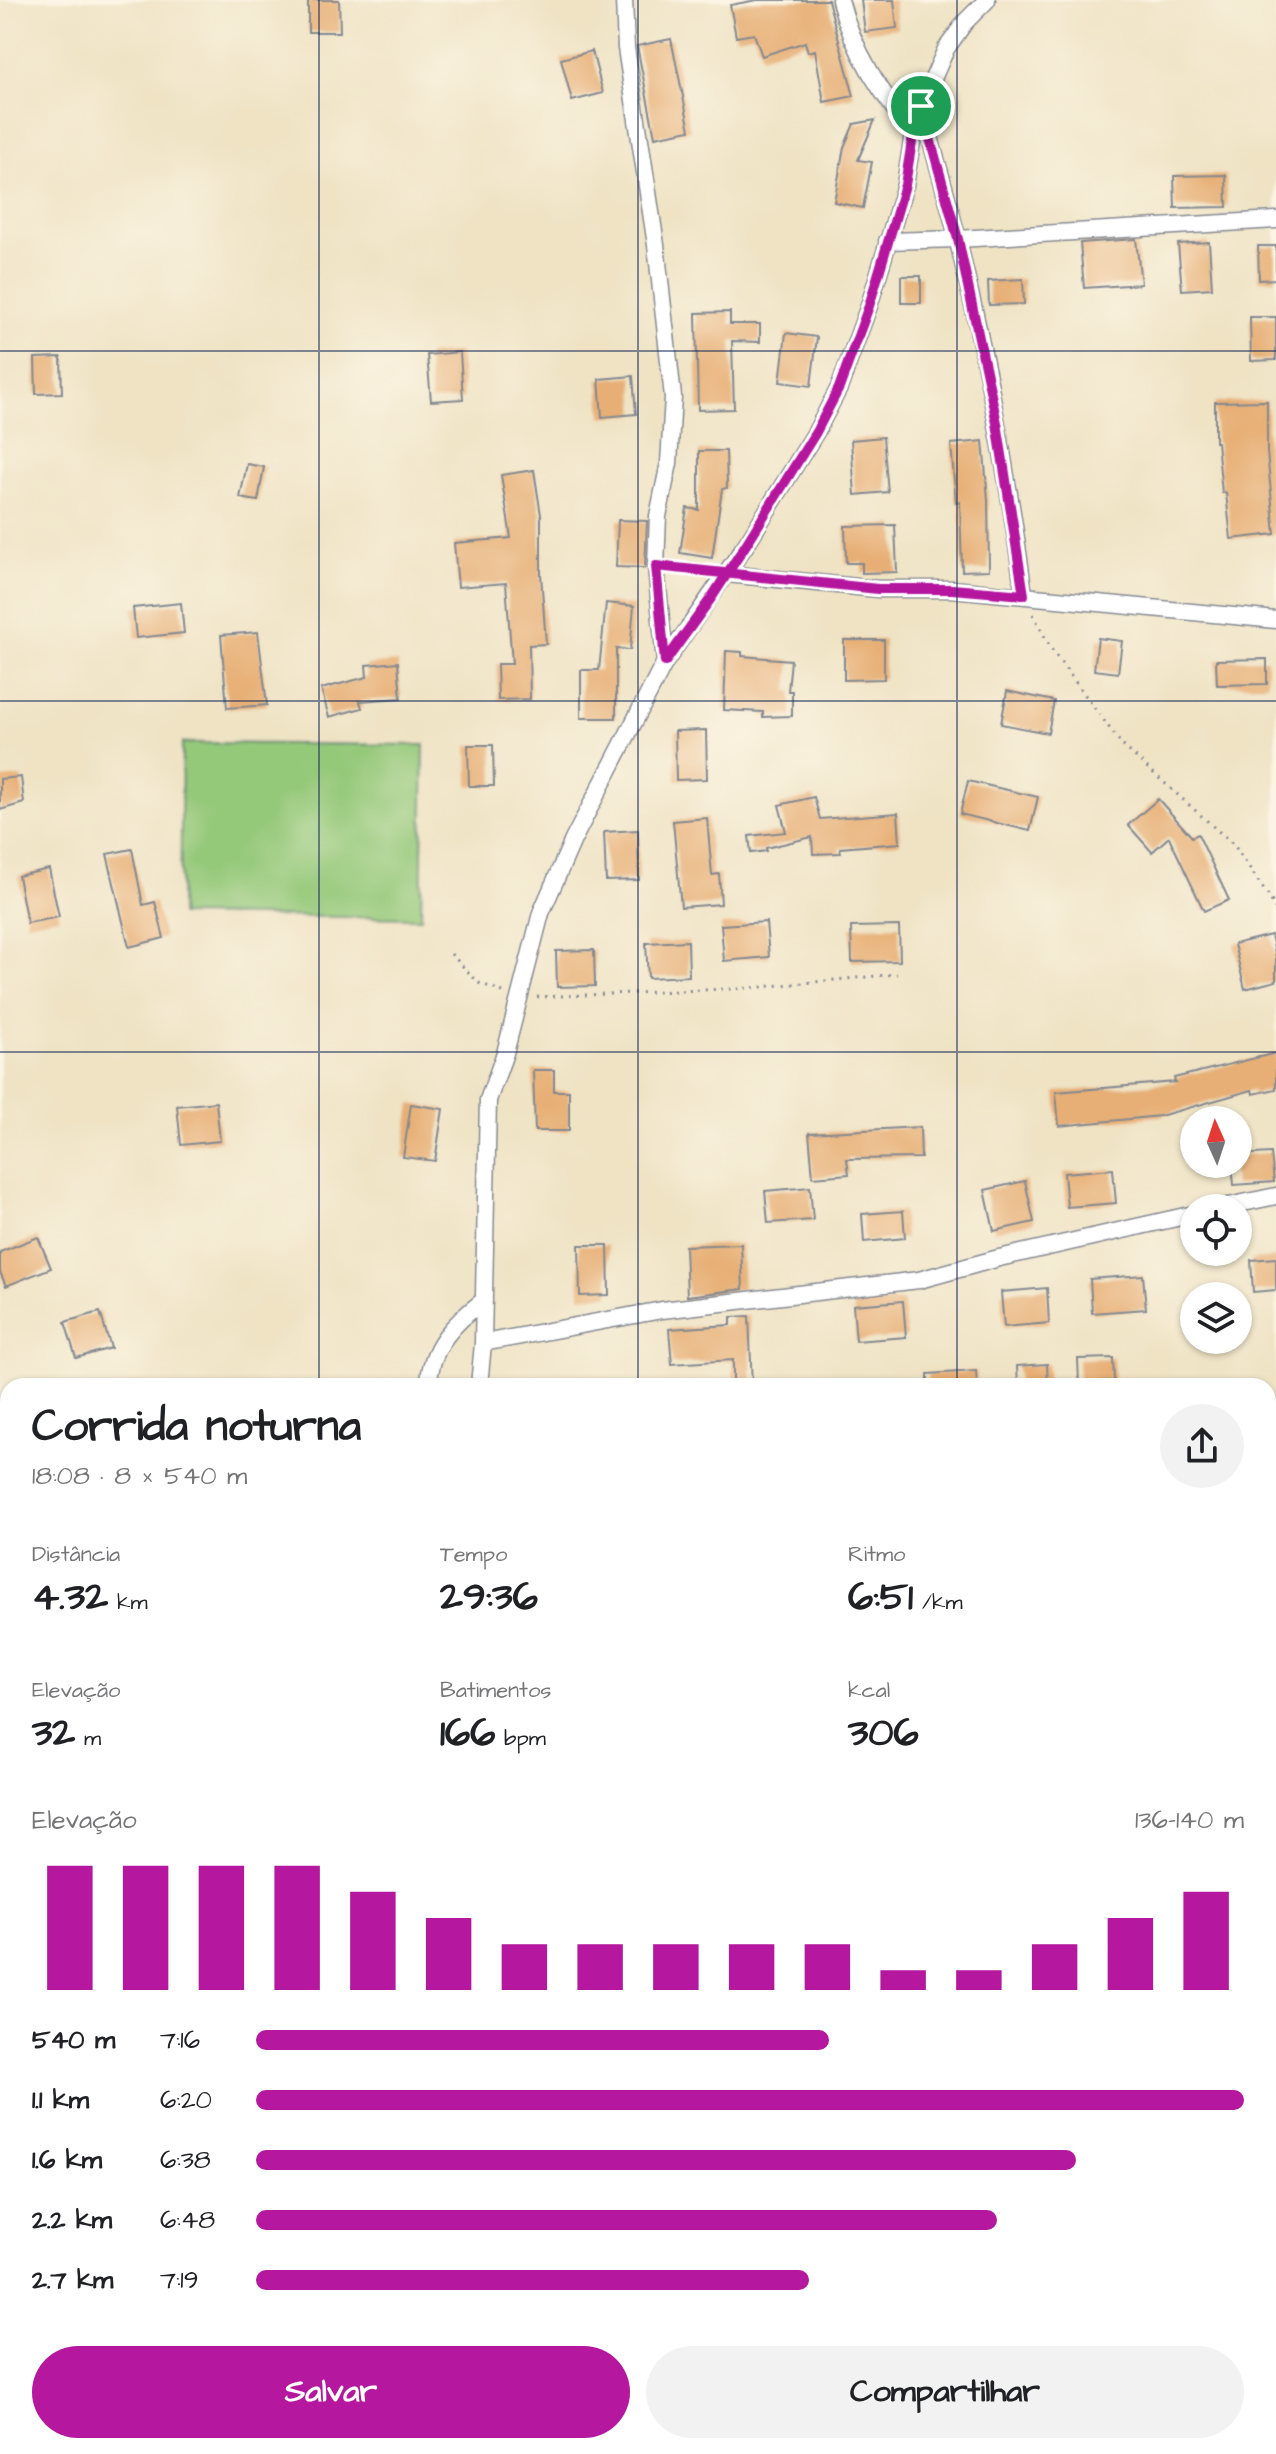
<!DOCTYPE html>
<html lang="pt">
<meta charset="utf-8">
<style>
body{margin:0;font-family:"Architects Daughter",sans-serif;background:#f2f2f2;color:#202124;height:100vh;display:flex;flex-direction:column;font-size:30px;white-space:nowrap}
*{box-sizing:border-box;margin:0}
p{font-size:26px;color:#757577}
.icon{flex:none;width:44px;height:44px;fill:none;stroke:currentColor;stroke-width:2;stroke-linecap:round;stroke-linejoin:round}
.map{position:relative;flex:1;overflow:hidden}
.drawer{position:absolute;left:0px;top:1378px;width:1276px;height:1076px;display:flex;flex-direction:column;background:#fff;border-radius:24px 24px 0 0;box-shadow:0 2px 6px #0004}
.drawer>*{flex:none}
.needle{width:52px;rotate:357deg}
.fabs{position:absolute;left:1180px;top:1106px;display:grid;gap:16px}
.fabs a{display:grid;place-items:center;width:72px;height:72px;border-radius:50%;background:#fff;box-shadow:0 2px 6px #0004;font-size:40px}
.pin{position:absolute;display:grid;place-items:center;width:68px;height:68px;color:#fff;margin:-34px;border:4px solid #fff;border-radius:50%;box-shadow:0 2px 8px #0007}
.round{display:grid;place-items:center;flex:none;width:84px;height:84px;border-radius:42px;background:#f2f2f2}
.head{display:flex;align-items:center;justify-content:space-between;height:136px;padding:0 32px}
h1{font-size:44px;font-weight:700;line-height:60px}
.metrics{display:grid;grid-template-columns:repeat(3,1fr);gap:12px;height:136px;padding:8px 32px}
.metrics div{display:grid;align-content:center}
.metrics b{font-size:40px;font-weight:700}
.metrics small{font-size:22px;font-weight:400}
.metrics p{font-size:22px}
.chart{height:224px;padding:16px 32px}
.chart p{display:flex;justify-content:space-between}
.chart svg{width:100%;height:144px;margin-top:8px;stroke:#b5179e;stroke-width:6}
.cta{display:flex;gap:16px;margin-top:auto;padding:16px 32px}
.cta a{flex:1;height:92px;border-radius:48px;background:#b5179e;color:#fff;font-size:32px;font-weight:700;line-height:92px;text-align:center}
.cta a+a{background:#f2f2f2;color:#202124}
ul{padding:0 32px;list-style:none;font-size:26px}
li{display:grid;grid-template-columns:128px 96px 1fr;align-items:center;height:60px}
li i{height:20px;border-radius:10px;background:#b5179e}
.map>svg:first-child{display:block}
.garden{fill:#95c97a;stroke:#587c6c;stroke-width:2}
.building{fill:#e7af75}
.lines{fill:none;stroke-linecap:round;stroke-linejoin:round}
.street-casing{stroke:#858991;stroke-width:19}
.primary-casing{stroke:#858991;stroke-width:29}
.path{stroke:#858991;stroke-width:3;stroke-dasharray:2 6;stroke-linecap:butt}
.street{stroke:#fff;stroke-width:16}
.primary{stroke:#fbbb8d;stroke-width:26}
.route-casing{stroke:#fff;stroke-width:16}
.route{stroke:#b5179e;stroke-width:10}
.grid{fill:none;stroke:#1b2f5e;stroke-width:2;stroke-opacity:0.55}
</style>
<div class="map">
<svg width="1276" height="2454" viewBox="0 0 1276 2454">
<rect width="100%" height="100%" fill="#fcf5e5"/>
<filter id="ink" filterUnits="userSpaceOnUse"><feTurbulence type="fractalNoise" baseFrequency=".0125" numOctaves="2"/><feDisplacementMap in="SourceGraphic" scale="16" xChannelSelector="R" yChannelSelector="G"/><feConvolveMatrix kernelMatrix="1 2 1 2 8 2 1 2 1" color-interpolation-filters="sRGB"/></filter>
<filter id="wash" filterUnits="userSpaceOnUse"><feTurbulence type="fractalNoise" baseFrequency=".006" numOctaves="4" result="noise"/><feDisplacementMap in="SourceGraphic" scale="32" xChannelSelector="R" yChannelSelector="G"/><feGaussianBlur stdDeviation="1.8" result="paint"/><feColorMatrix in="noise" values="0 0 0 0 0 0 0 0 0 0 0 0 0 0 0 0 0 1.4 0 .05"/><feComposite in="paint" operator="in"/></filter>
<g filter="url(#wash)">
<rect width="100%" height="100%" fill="#efe3c4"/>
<path class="garden" d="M182,743l242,2 -3,173 -241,-3z"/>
<g id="blocks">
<path class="building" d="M308,0h31l1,32h-32z
M757,0h71l26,96 -30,6 -9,-52 -7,2 -3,-10 -43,14 -8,-22 -18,3 -6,-32z
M861,0h33l3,28 -32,4z
M671,39l19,91 -35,7 -18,-91z
M592,51l11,42 -31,8 -11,-42z
M875,120l-17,40 14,2 -9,46 -29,-6 10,-55 10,-23z
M1226,175l1,32 -52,1 -1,-32z
M1136,239l5,45 -57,4 -4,-45z
M1209,242l3,46 -30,2 -4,-46z
M1258,246h18v33l-17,1z
M901,276h20v27h-20z
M1023,279l1,25 -35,1 -1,-24z
M730,312v12h30v18l-28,-1 2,68 -36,1 -2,-97z
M1250,317h26v43l-25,1z
M786,333l31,4 -6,49 -31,-4z
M460,352l3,47 -32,2 -4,-46z
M61,357l1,36 -26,1 -1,-36z
M633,376l3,38 -34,3 -3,-38z
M1267,401v51l8,82 -44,5 -5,-46h-4l-5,-51h-2v-40z
M883,437l5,55 -33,3 -4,-55z
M983,441l5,59 1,70 -27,1 -2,-69 -4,1 -5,-59z
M699,451h27l1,37 -5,1 -10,69 -32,-5 7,-45 12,2z
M247,464l17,3 -6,34 -18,-3z
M534,470l7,45v59l5,70 -17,1 1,54 -32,1 -1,-36h15l-6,-81 -48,4 -4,-44 57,-5 -10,-63z
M618,520l29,1 -2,47 -29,-1z
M895,525l2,47 -35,1v-10h-16l-1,-37z
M181,603l3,30 -48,5 -3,-30z
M606,603l28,3 -4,44 -14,-1v69h-35v-48h18z
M258,632l9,73 -40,3 -6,-73z
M1098,638l24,3 -4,32 -24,-3z
M844,640h40v39l-40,1z
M726,651l16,1v4l49,4 -3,31h4v25l-29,1v-5l-39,-2z
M1267,659v25l-50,1 -1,-25z
M398,662l3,36 -41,3 2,7 -33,9 -8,-28 46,-12 -1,-12z
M1007,691l47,10 -6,32 -47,-9z
M706,730l1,49 -31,1 -1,-49z
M468,745h25l1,41h-25z
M21,777l3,26 -24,7v-31z
M968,781l70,16 -8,34 -70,-17z
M814,797l6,22 78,-6 2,30 -60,5 1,5 -28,1 -1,-17 -46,11v3l-15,2 -2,-17 37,-4 -7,-27z
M1158,799l34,38 6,-3 31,66 -25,11 -35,-74 -17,15 -24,-27z
M707,818l5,57 7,-1 2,30 -40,3 -8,-86z
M638,830l1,50 -33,1 -2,-49z
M132,849l11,56 12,-3 9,36 -35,9 -22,-93z
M49,869l10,48 -32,6 -9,-47z
M766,922l3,35 -45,4 -3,-36z
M899,926l1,35 -48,1 -1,-35z
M1271,935l5,22v24l-31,8 -11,-45z
M688,941l1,35 -41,2 -2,-35z
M594,950l1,36 -38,1 -1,-36z
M1276,1053v36l-23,5 -1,-4 -92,26 -101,10 -3,-34 119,-10 -1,-4z
M533,1070h21v21h15v40h-34z
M216,1102l4,39 -39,4 -4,-39z
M411,1104l32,5 -8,52 -32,-4z
M920,1127l1,31 -74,1 2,15 -36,3 -4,-44z
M1271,1153l3,29 -40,3 -2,-21h6v-9z
M1113,1169l3,34 -49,4 -3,-34z
M1025,1181l9,41 -40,9 -9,-41z
M810,1187l3,33 -45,3 -3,-32z
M903,1211l2,27 -41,4 -2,-28z
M38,1237l13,31 -45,18 -6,-14v-20z
M741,1244l2,45 -56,7 -2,-50z
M579,1245h29l1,50 -29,1z
M1276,1258v32l-23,2 -2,-32z
M1143,1275l3,34 -54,4 -2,-34z
M1047,1288l2,35 -45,4 -3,-35z
M903,1301l3,36 -50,4 -3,-36z
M100,1312l11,36 -35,10 -11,-36z
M749,1316l3,70h-19v-26l-61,4 -3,-35 62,-4v-8z
M1113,1358l1,23 -35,2 -1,-24z
M1047,1364l1,22h-30l-1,-20z
M976,1371l1,15h-49v-12z"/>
</g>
</g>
<g filter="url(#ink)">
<use href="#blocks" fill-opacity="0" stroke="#858991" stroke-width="2"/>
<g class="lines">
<g class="street-casing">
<path id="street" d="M624,0l2,48 30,197 17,152 -4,66 -11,53 -2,50 9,96
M840,0c14,54 41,91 73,135
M922,108c11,43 25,86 35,129 29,118 51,238 67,358
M887,241l71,-2 318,-19
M727,574l151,15h74l324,31
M1219,1208l57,-12
M483,1343l179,-33 257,-30 80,-22 195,-44
M429,1386c0,-39 26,-64 55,-86
M479,1386l4,-43 5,-243 17,-47 36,-140 32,-73 92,-178 82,-119 69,-111 23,-44 30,-82 36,-121 8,-50 8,-29 25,-57 19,-27 22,-22
M1268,1441l8,-8
M1268,1485h8
M0,2326l8,20
M45,2446l3,8
M659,2446l1,8
M280,2454l3,-8"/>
</g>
<g class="primary-casing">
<path id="primary" d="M1268,2294l8,-8
M1096,2454l10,-8"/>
</g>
<path class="path" d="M676,568l28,3
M1033,614l18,35 71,96 112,100 37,55 5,11
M451,954l28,29 24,9
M537,997l214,-9 146,-14"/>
<use href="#street" class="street"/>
<use href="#primary" class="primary"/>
</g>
</g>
<g class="lines" filter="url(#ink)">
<g class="route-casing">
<path id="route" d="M921,106l-8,29 -8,50 -36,121 -30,82 -23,44 -69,111 -35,54 -47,65 -9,-96 222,23h74l72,6 -27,-172 -39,-184 -37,-133"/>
</g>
<use href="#route" class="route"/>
</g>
<path class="grid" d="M319,0v1386M638,0v1386M957,0v1386M0,351h1276M0,701h1276M0,1052h1276M0,1402h8M1268,1402h8M0,1753h8M1268,1753h8M0,2103h8M1268,2103h8M319,2446v8M638,2446v8M957,2446v8"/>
</svg>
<div class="fabs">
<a><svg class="needle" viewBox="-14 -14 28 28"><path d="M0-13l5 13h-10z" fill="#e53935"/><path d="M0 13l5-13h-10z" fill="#757577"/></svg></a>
<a><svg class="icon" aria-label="locate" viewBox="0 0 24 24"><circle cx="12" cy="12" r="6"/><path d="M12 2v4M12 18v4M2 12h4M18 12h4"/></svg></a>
<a><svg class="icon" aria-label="layers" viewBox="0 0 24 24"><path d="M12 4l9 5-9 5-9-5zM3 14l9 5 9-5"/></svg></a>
</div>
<div class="pin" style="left:921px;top:106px;background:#1e9e55"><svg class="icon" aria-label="arrive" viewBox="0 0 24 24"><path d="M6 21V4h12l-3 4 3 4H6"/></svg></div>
<section class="drawer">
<div class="head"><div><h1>Corrida noturna</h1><p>18:08 · 8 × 540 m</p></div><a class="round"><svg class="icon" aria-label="share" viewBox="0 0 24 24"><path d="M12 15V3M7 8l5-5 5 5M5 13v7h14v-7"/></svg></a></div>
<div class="metrics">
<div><p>Distância</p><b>4.32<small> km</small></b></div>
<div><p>Tempo</p><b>29:36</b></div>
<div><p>Ritmo</p><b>6:51<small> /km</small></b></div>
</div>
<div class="metrics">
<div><p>Elevação</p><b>32<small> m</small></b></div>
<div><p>Batimentos</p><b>166<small> bpm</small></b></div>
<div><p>kcal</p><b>306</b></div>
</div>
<div class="chart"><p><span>Elevação</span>136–140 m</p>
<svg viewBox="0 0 160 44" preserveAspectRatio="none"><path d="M5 44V6M15 44V6M25 44V6M35 44V6M45 44V14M55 44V22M65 44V30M75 44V30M85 44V30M95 44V30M105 44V30M115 44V38M125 44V38M135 44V30M145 44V22M155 44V14"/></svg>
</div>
<ul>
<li><b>540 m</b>7:16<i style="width:58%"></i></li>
<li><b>1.1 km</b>6:20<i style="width:100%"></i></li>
<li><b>1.6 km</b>6:38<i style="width:83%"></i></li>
<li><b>2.2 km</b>6:48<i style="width:75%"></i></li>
<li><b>2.7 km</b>7:19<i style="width:56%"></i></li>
</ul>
<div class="cta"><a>Salvar</a><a>Compartilhar</a></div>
</section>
</div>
